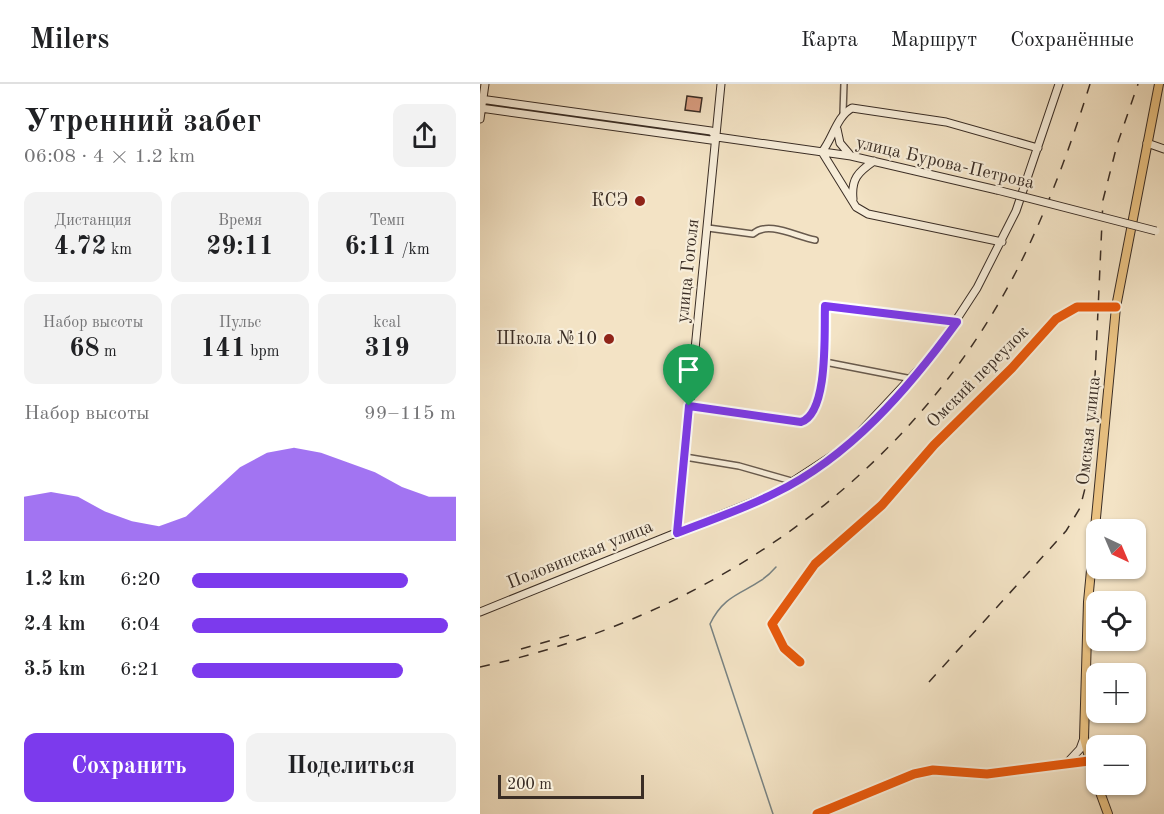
<!DOCTYPE html>
<html lang="ru">
<meta charset="utf-8">
<style>
body{margin:0;font-family:"Old Standard TT",serif;background:#f2f2f2;color:#202124;height:100vh;display:flex;flex-direction:column;font-size:22px;white-space:nowrap}
*{box-sizing:border-box;margin:0}
p{font-size:20px;color:#757577}
.icon{flex:none;width:33px;height:33px;fill:none;stroke:currentColor;stroke-width:2;stroke-linecap:round;stroke-linejoin:round}
.map{position:relative;flex:1;overflow:hidden}
.panel{display:flex;flex-direction:column;background:#fff;width:480px}
.panel>*{flex:none}
.needle{width:39px;rotate:136deg}
.controls{position:absolute;left:606px;top:435px;display:grid;gap:12px}
.controls a{display:grid;place-items:center;width:60px;height:60px;border-radius:12px;background:#fff;box-shadow:0 2px 4px #0004;font-size:30px}
.scale{position:absolute;left:18px;bottom:15px;width:146px;box-sizing:border-box;padding-left:6px;border:3px solid #3a2d25;border-top:0;font-size:16px;line-height:21px;white-space:nowrap;color:#3a2d25;-webkit-text-stroke:4px #f7edd9;paint-order:stroke}
.pin{position:absolute;display:grid;place-items:center;width:51px;height:51px;color:#fff;margin:-62px -26px;border-radius:50% 50% 50% 0;rotate:-45deg;box-shadow:0 0 6px #0007}
.pin .icon{rotate:45deg}
.round{display:grid;place-items:center;flex:none;width:63px;height:63px;border-radius:12px;background:#f2f2f2}
.overview{display:flex;align-items:center;justify-content:space-between;height:102px;padding:0 24px}
h1{font-size:33px;font-weight:800;line-height:45px}
.metrics{display:grid;grid-template-columns:repeat(3,1fr);gap:9px;height:102px;padding:6px 24px}
.metrics div{display:grid;align-content:center;border-radius:12px;background:#f2f2f2;text-align:center}
.metrics b{font-size:26px;font-weight:800}
.metrics small{font-size:16px;font-weight:400}
.metrics p{font-size:16px}
.chart{height:168px;padding:12px 24px}
.chart p{display:flex;justify-content:space-between}
.chart svg{width:100%;height:108px;margin-top:6px;fill:#7c3aed;opacity:.7}
.cta{display:flex;gap:12px;margin-top:auto;padding:12px 24px}
.cta a{flex:1;height:69px;border-radius:12px;background:#7c3aed;color:#fff;font-size:24px;font-weight:800;line-height:69px;text-align:center}
.cta a+a{background:#f2f2f2;color:#202124}
ul{padding:0 24px;list-style:none;font-size:20px}
li{display:grid;grid-template-columns:96px 72px 1fr;align-items:center;height:45px}
li i{height:15px;border-radius:8px;background:#7c3aed}
header{display:flex;align-items:center;gap:36px;box-sizing:border-box;height:84px;padding:0 30px;background:#fff;border-bottom:2px solid #e0e0e0}
header strong{font-size:28px}
nav{display:flex;gap:33px;margin-inline-start:auto;font-size:21px}
main{display:flex;flex:1;min-height:0}
.map>svg:first-child{display:block}
.lines{fill:none;stroke-linecap:round;stroke-linejoin:round}
.stream{stroke:#788282;stroke-width:1.5}
.building{fill:#d99d80;stroke:#3a2d25;stroke-width:1.5}
.street-casing{stroke:#685a4d;stroke-width:8}
.secondary-casing{stroke:#3a2d25;stroke-width:9}
.primary-casing{stroke:#3a2d25;stroke-width:10}
.street{stroke:#f7edd9;stroke-width:5}
.secondary{stroke:#f7edd9;stroke-width:7}
.primary{stroke:#eac282;stroke-width:8}
.rail{stroke:#3a2d25;stroke-width:1.5;stroke-dasharray:10 10;stroke-linecap:butt}
.secondary-bridge-casing{stroke:#3a2d25;stroke-width:9;stroke-linecap:butt}
.secondary-bridge{stroke:#f7edd9;stroke-width:7}
.cycleway-casing{stroke:#f7edd9;stroke-width:13}
.cycleway{stroke:#e8590c;stroke-width:9}
.route-casing{stroke:#fff;stroke-width:12}
.route{stroke:#7c3aed;stroke-width:8}
.poi-dot{fill:#8f2418;stroke:#f7edd9;stroke-width:2}
.labels{text-anchor:middle;dominant-baseline:central;stroke-width:4.5;stroke-linejoin:round;paint-order:stroke}
.street-label{font-size:18px;fill:#3a2d25;stroke:#f7edd9}
.poi-label{font-size:18px;fill:#3a2d25;stroke:#f7edd9;text-anchor:end}
</style>
<header>
<strong>Milers</strong>
<nav><a>Карта</a><a>Маршрут</a><a>Сохранённые</a></nav>
</header>
<main>
<section class="panel">
<div class="overview"><div><h1>Утренний забег</h1><p>06:08 · 4 × 1.2 km</p></div><a class="round"><svg class="icon" aria-label="share" viewBox="0 0 24 24"><path d="M12 15V3M7 8l5-5 5 5M5 13v7h14v-7"/></svg></a></div>
<div class="metrics">
<div><p>Дистанция</p><b>4.72<small> km</small></b></div>
<div><p>Время</p><b>29:11</b></div>
<div><p>Темп</p><b>6:11<small> /km</small></b></div>
</div>
<div class="metrics">
<div><p>Набор высоты</p><b>68<small> m</small></b></div>
<div><p>Пульс</p><b>141<small> bpm</small></b></div>
<div><p>kcal</p><b>319</b></div>
</div>
<div class="chart"><p><span>Набор высоты</span>99–115 m</p>
<svg viewBox="0 0 160 44" preserveAspectRatio="none"><path d="M0 44V26L10 24L20 26L30 32L40 36L50 38L60 34L70 24L80 14L90 8L100 6L110 8L120 12L130 16L140 22L150 26L160 26V44z"/></svg>
</div>
<ul>
<li><b>1.2 km</b>6:20<i style="width:82%"></i></li>
<li><b>2.4 km</b>6:04<i style="width:97%"></i></li>
<li><b>3.5 km</b>6:21<i style="width:80%"></i></li>
</ul>
<div class="cta"><a>Сохранить</a><a>Поделиться</a></div>
</section>
<div class="map">
<svg width="684" height="730" viewBox="0 0 684 730">
<rect width="100%" height="100%" fill="#f3e3c5"/>
<filter id="stains"><feTurbulence type="fractalNoise" baseFrequency=".00333" numOctaves="4"/><feColorMatrix values="0 0 0 0 .2 0 0 0 0 .09 0 0 0 0 .02 0 0 0 .5 -.17"/></filter>
<radialGradient id="worn" r=".72"><stop offset=".6" stop-color="#630" stop-opacity="0"/><stop offset="1" stop-color="#630" stop-opacity=".3"/></radialGradient>
<g class="lines">
<path class="stream" d="M293,730l-63,-190c17,-36 43,-30 66,-57"/>
</g>
<path class="building" d="M207,12l15,2 -2,14 -15,-2z"/>
<g class="lines">
<g class="street-casing">
<path id="street" d="M363,29l1,-29
M228,144l45,6c15,-14 44,3 62,6
M345,278l87,17
M209,322l112,16c28,-10 23,-91 24,-116l132,16
M205,373l54,9 56,16
M320,578l-16,-14 -12,-24 43,-60 67,-59 52,-60 78,-77 44,-49 21,-12h39"/>
</g>
<g class="secondary-casing">
<path id="secondary" d="M0,15l231,32 6,6 14,2 120,17 146,34
M0,24l231,32 6,-3
M0,35l5,-35
M357,45l3,14 11,13
M667,59l17,6
M342,68c11,-14 15,-36 30,-44l94,14 92,26
M342,68l34,55 12,7 134,28
M373,115c-2,-20 5,-27 21,-38
M197,449l44,-449
M0,528l295,-119 72,-47 89,-95 41,-63 39,-77 43,-127
M586,680l14,-15 4,-11
M337,730l97,-40 19,-4 54,4 102,-13"/>
</g>
<g class="primary-casing">
<path id="primary" d="M616,700l-12,-46 4,-136 28,-295 43,-223
M617,700l11,30"/>
</g>
<use href="#street" class="street"/>
<use href="#secondary" class="secondary"/>
<use href="#primary" class="primary"/>
<path class="rail" d="M41,565l52,-15
M0,583c231,-50 434,-191 541,-405 28,-57 50,-117 69,-178
M449,598l137,-151 14,-23 11,-43 12,-265 14,-55 21,-61"/>
<g class="secondary-bridge-casing">
<path id="secondary-bridge" d="M517,106l159,41"/>
</g>
<use href="#secondary-bridge" class="secondary-bridge"/>
<g class="cycleway-casing">
<path id="cycleway" d="M209,322l112,16c28,-10 23,-91 24,-116l132,16
M320,578l-16,-14 -12,-24 43,-60 67,-59 52,-60 78,-77 44,-49 21,-12h39
M337,730l97,-40 19,-4 54,4 102,-13"/>
</g>
<use href="#cycleway" class="cycleway"/>
</g>
<g class="lines">
<g class="route-casing">
<path id="route" d="M345,222l132,16c-48,66 -107,135 -182,171 -31,16 -65,27 -98,40l12,-127 112,16c28,-9 23,-91 24,-116z"/>
</g>
<use href="#route" class="route"/>
</g>
<g class="poi-dot">
<circle cx="160" cy="117" r="6"/>
<circle cx="129" cy="255" r="6"/>
</g>
<g class="labels">
<g class="street-label">
<text transform="translate(465 79) rotate(13)">улица Бурова-Петрова</text>
<text transform="translate(208 187) rotate(-84)">улица Гоголя</text>
<text transform="translate(498 293) rotate(-45)">Омский переулок</text>
<text transform="translate(609 347) rotate(-84)">Омская улица</text>
<text transform="translate(100 471) rotate(-22)">Половинская улица</text>
</g>
<g class="poi-label">
<text x="148" y="117">КСЭ</text>
<text x="117" y="255">Школа №10</text>
</g>
</g>
<rect width="100%" height="100%" filter="url(#stains)"/>
<rect width="100%" height="100%" fill="url(#worn)"/>
</svg>
<div class="controls">
<a><svg class="needle" viewBox="-14 -14 28 28"><path d="M0-13l5 13h-10z" fill="#e53935"/><path d="M0 13l5-13h-10z" fill="#757577"/></svg></a>
<a><svg class="icon" aria-label="locate" viewBox="0 0 24 24"><circle cx="12" cy="12" r="6"/><path d="M12 2v4M12 18v4M2 12h4M18 12h4"/></svg></a>
<a>+</a>
<a>−</a>
</div>
<div class="scale">200 m</div>
<div class="pin" style="left:209px;top:322px;background:#1e9e55"><svg class="icon" aria-label="arrive" viewBox="0 0 24 24"><path d="M6 21V4h12l-3 4 3 4H6"/></svg></div>
</div>
</main>
